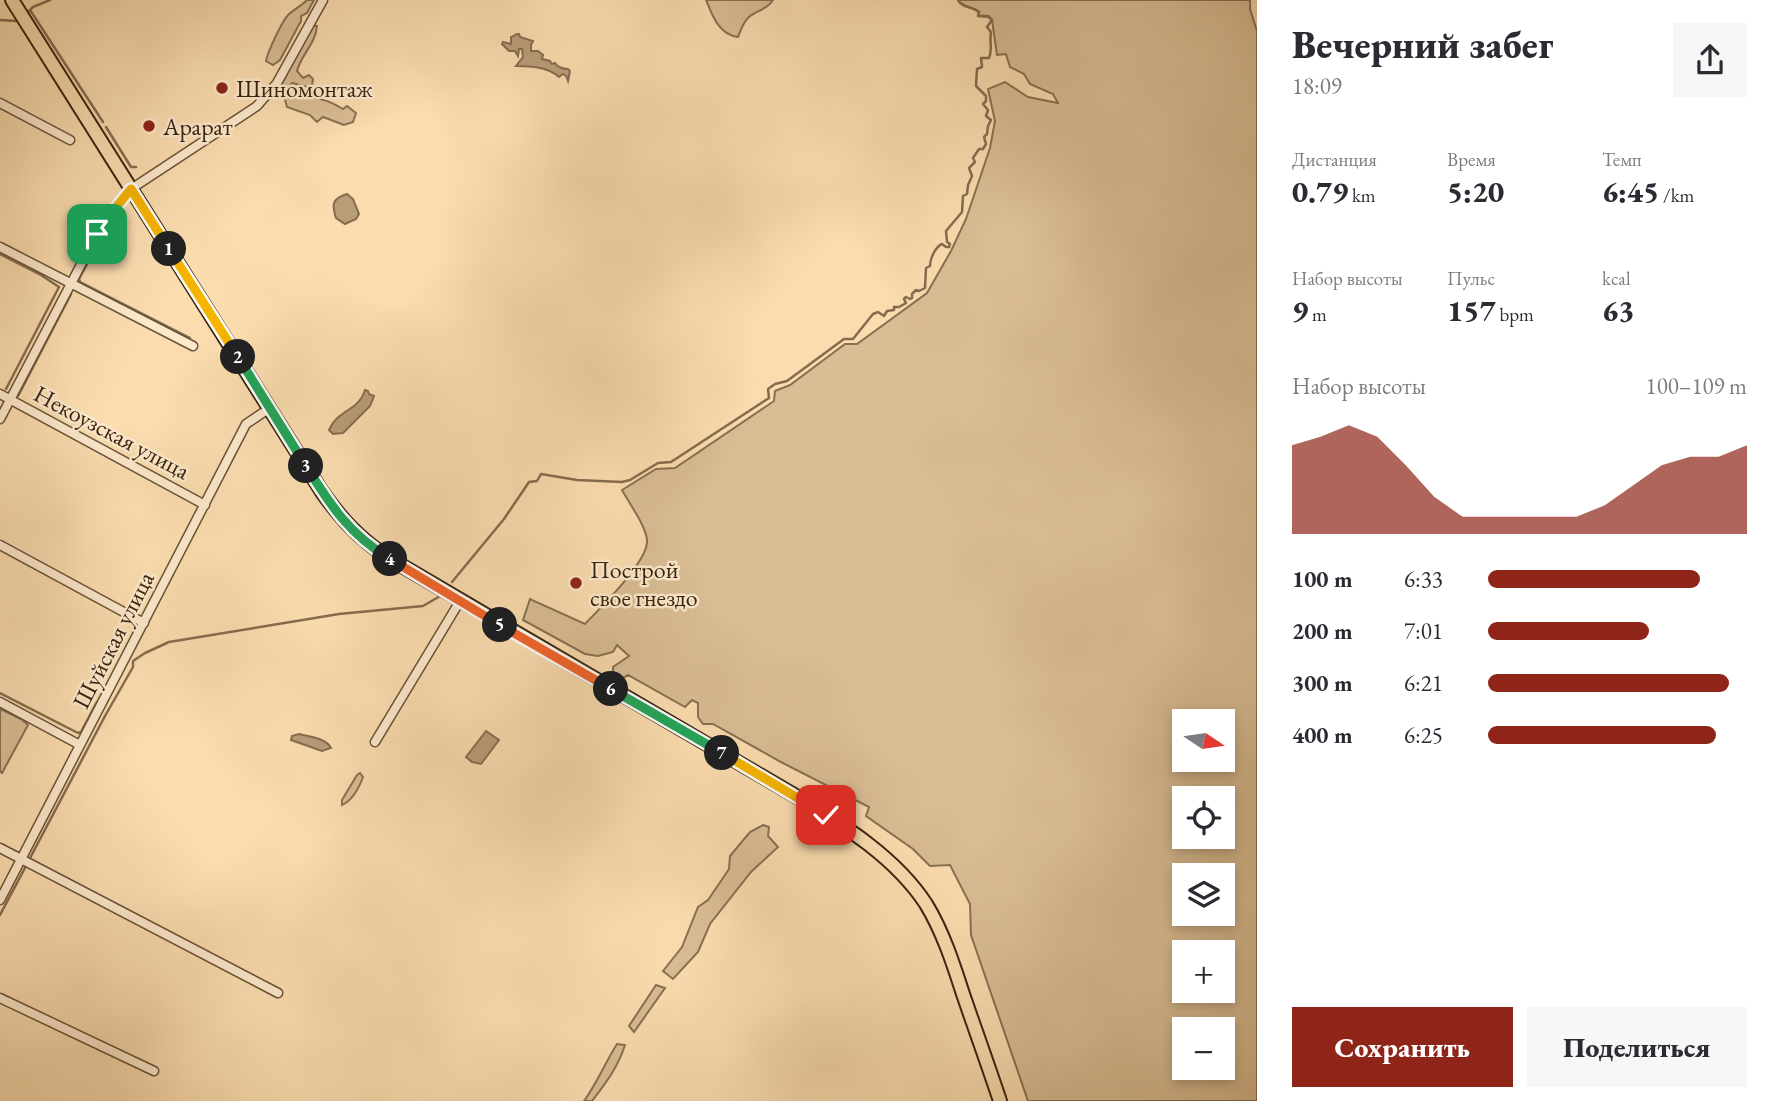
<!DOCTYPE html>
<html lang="ru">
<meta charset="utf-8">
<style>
body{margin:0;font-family:"EB Garamond",serif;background:#f7f7f7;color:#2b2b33;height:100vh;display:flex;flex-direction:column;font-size:26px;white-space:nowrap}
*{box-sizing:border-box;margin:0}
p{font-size:23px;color:#7c7c81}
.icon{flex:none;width:38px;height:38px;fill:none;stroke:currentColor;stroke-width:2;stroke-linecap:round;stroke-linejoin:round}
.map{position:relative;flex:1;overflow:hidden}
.drawer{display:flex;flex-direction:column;background:#fff;width:525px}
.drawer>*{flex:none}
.needle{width:46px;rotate:103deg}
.controls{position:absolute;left:1172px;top:709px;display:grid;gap:14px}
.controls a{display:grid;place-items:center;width:63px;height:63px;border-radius:0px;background:#fff;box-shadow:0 4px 10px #0003;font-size:35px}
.pin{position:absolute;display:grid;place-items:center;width:60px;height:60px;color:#fff;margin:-30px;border-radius:14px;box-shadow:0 4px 10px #0006}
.km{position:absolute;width:35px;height:35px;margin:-18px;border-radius:50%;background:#222;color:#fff;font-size:19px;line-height:35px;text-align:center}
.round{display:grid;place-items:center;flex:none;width:74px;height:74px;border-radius:0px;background:#f7f7f7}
.headline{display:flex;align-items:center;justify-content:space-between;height:119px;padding:0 35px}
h1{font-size:38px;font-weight:800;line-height:52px}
.figures{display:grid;grid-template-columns:repeat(3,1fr);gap:10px;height:119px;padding:7px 35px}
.figures div{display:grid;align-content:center}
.figures b{font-size:30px;font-weight:800}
.figures small{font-size:19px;font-weight:400}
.figures p{font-size:19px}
.chart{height:196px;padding:14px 35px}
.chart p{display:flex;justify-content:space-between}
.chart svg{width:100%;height:126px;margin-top:7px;fill:#8f2418;opacity:.7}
.cta{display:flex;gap:14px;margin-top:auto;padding:14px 35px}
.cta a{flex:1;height:80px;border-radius:0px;background:#8f2418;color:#fff;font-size:28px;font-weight:800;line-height:80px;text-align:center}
.cta a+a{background:#f7f7f7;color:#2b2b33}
ul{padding:0 35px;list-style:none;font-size:23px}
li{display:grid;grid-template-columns:112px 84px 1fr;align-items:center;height:52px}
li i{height:18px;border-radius:9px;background:#8f2418}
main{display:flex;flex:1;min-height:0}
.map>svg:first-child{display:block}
.green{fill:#d9bd94;stroke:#887052;stroke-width:2;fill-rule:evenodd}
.water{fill:#b89d79;stroke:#856c4f;stroke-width:2}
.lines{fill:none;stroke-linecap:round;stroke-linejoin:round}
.stream{stroke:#856c4f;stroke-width:2.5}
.street-casing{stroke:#685137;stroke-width:11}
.primary-casing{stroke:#38230f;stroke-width:16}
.street{stroke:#fce8cb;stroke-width:8}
.primary{stroke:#fadcaf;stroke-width:12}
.split-1-casing{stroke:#fff;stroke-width:14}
.split-2-casing{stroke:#fff;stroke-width:14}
.split-3-casing{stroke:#fff;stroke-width:14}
.split-4-casing{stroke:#fff;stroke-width:14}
.split-5-casing{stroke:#fff;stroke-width:14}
.split-6-casing{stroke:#fff;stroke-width:14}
.split-7-casing{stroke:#fff;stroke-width:14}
.split-8-casing{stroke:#fff;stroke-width:14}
.split-1{stroke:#f5b400;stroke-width:9}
.split-2{stroke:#f5b400;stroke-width:9}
.split-3{stroke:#22a559;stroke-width:9}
.split-4{stroke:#22a559;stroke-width:9}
.split-5{stroke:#f0652b;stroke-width:9}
.split-6{stroke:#f0652b;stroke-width:9}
.split-7{stroke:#22a559;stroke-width:9}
.split-8{stroke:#f5b400;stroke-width:9}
.poi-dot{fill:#8f2418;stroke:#fce8cb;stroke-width:2.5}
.labels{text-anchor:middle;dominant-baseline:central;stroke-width:5;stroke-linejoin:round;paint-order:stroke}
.poi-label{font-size:24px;fill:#38230f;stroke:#fce8cb;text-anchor:start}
.street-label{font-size:24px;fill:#38230f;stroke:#fce8cb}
</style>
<main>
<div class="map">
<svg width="1257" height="1101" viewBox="0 0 1257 1101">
<rect width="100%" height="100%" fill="#fadcaf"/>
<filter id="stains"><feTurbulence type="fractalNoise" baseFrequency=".00286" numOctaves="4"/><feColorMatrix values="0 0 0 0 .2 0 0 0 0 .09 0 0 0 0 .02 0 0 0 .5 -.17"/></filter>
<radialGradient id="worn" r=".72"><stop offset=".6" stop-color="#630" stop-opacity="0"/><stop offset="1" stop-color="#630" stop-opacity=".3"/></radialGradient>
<path class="green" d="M307,0h7l-7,13 -6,3v5l-21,39 -7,5 -7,-4c2,-10 16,-40 23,-47 6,-5 12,-8 18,-14z
M706,0h67c-6,10 -16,10 -24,17 -6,5 -8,13 -11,20 -19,-2 -26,-22 -32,-37z
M958,0h292v9l7,22v1070h-229l-57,-166 -1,-31 -20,-39 -20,1 -17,-17 -47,-33 3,-9 -88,-45 -68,-38h-10l-5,-7v-14l-6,-3 -7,7 -57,-32 -5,3 -10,-6v-5l16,-11 -12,-11 -4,7 -15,4 -13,-2 -62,-34 7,-21 55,25c15,-16 64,-63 62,-84 -1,-14 -18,-37 -25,-50l34,-21 19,-1 99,-67 1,-10 15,-6 55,-41h12l70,-51 24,-42 15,-32 24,-71 5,-27 -7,-32 17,-7 23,15 30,6 -5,-9 -23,-10 -6,-10 -14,-7 -4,-13 -9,1 -5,-35 -4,-3 -10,-1 1,-4c-7,-6 -17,-4 -21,-12zM1185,721h38v39h-38zM1185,798h38v38h-38zM1185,875h38v39h-38zM1185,952h38v38h-38zM1185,1029h38v39h-38z
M312,26h5c-1,17 -16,29 -20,45l6,7 6,-3 4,4 -1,6 -5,2 -15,-4 -3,5 2,7c7,4 10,2 18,2 12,1 23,5 34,12l4,-3 9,7 -3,9 -9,3 -21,-8 -6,5 -7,-7 -23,-8 -6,-22z
M0,709l21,10 7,6 -26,48 -2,-2z
M360,773l3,4c-4,11 -10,23 -21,28v-5l15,-25z
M763,825l6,2 -1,9 10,11 -27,25 -41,52 -12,28 -25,27 -10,-8 19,-24 16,-40 10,-7 21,-31 1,-13 20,-24z
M656,985l9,3 -31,44 -5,-6z
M617,1044l8,1c-7,22 -19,38 -33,56h-8c13,-18 21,-38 33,-57z"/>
<path class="water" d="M517,34h2l1,3 13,4 -2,4v6h7l5,4 -1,4 8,2 2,3 3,-1c2,4 8,6 13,6l2,2 -2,10 -2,-5 -3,-2 -4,3c-11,-10 -28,-11 -43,-11l7,-9 -1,-8h-3l-1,7 -3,-5h-6l-7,-7 1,-2 8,2v-7z
M347,194l6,5 6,15 -3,5 -11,5 -9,-6c-4,-13 -5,-19 11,-24z
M365,390l3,1 1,3 5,2 -4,10 -27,27 -10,1 -4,-4c9,-21 29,-18 36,-40z
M486,731l13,9 -18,24 -9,-2 -6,-5z
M299,734c11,3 27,4 32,14l-9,3 -31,-11 1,-4z"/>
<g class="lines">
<path class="stream" d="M30,10l73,112
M29,11l4,-4 17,-7
M0,20l16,1
M106,127l25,40h5
M108,224l-29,55 1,3 110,56
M0,254l41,21 18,12 -53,102
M18,396l53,-102
M452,582l52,-63 25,-37 8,-1 4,-7 36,6 45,2 8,-2 28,-17 13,-1 98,-64 -1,-9 7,-5 12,-3 57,-42h9l20,-25 5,-2 6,4 3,-5 7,-1v-3h5l7,-4 -2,-4 2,-2 4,2 2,-1v-4l4,-4 3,1 6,-3 1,-20 4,-2c0,-7 5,-19 12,-22l4,3h3l1,-3 -3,-2 -1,-11 16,-19 1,-16 4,-2 1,-9 4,-9 -3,-8 6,-6 -2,-4 6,-9h4l3,-5 -2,-7 3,-3 1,-8 3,-6 -5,-4 2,-6 -5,-6 3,-3v-5l-10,-10 1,-17 5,-2 -1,-9h8c4,-9 0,-16 2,-26l-4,-5 5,-7 -4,-4h-10l1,-4c-7,-6 -17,-4 -21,-12
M0,693l78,40 3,-1 16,-30
M29,860l76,-144 28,-49v-6l12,-8 24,-11 170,-28 84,-8 19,-11
M0,915l26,-49"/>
<g class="street-casing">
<path id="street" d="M0,103l70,37
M0,247l193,99
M0,394l205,111
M0,419l97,-185 11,-17 23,-28 126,-83 20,-23 46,-83
M0,545l144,78
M0,702l80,43
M375,742l85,-141
M0,848l278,145
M0,900l246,-476 24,-16
M0,998l154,73"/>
</g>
<g class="primary-casing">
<path id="primary" d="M12,0l310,492c20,28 37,46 65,65l412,241c46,28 97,60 127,106 17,28 27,59 37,90 12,35 25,71 37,107"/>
</g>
<use href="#street" class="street"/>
<use href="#primary" class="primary"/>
</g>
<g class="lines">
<g class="split-1-casing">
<path id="split-1" d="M97,234l11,-17 23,-28 38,60"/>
</g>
<g class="split-2-casing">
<path id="split-2" d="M169,249l69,108"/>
</g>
<g class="split-3-casing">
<path id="split-3" d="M238,357l68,109"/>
</g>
<g class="split-4-casing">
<path id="split-4" d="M306,466c25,40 43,68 84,93"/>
</g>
<g class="split-5-casing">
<path id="split-5" d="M390,559l110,66"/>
</g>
<g class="split-6-casing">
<path id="split-6" d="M500,625l111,64"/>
</g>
<g class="split-7-casing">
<path id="split-7" d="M611,689l111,64"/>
</g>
<g class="split-8-casing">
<path id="split-8" d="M722,753l104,62"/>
</g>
<use href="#split-1" class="split-1"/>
<use href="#split-2" class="split-2"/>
<use href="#split-3" class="split-3"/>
<use href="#split-4" class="split-4"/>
<use href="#split-5" class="split-5"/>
<use href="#split-6" class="split-6"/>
<use href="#split-7" class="split-7"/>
<use href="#split-8" class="split-8"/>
</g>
<g class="poi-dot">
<circle cx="222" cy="88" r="7"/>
<circle cx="149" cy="126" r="7"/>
<circle cx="576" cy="583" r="7"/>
</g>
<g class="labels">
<g class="poi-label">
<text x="236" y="88">Шиномонтаж</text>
<text x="163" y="126">Арарат</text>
<text x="590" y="569">Построй<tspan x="590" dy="28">свое гнездо</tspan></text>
</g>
<g class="street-label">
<text transform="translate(112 432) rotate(28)">Некоузская улица</text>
<text transform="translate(113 640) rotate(-63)">Шуйская улица</text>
</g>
</g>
<rect width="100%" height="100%" filter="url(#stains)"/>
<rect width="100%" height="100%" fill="url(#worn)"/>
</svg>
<div class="controls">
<a><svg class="needle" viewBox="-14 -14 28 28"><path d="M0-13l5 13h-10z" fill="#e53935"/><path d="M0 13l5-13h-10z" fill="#7c7c81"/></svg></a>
<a><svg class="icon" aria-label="locate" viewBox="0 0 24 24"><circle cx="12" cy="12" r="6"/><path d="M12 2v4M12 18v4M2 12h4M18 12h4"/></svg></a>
<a><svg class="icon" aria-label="layers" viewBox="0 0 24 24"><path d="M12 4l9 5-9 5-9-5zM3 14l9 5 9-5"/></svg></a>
<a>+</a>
<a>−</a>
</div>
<div class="pin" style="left:97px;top:234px;background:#1e9e55"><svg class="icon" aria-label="arrive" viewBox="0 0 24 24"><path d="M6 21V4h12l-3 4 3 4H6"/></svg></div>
<div class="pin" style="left:826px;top:815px;background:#d93025"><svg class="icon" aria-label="check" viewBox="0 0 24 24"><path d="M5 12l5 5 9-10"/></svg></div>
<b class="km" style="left:169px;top:249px">1</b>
<b class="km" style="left:238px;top:357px">2</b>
<b class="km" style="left:306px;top:466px">3</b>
<b class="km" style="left:390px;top:559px">4</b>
<b class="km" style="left:500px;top:625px">5</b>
<b class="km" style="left:611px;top:689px">6</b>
<b class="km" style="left:722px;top:753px">7</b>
</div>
<section class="drawer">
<div class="headline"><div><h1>Вечерний забег</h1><p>18:09</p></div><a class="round"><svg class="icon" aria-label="share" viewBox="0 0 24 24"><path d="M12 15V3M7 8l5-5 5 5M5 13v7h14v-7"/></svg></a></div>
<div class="figures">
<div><p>Дистанция</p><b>0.79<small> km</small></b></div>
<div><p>Время</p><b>5:20</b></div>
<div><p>Темп</p><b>6:45<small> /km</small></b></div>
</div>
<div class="figures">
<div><p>Набор высоты</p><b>9<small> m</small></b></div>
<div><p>Пульс</p><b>157<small> bpm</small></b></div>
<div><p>kcal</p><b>63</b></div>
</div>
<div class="chart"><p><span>Набор высоты</span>100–109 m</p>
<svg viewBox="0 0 160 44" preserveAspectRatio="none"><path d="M0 44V13L10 10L20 6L30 10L40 20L50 31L60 38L70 38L80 38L90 38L100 38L110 34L120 27L130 20L140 17L150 17L160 13V44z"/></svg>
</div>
<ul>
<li><b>100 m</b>6:33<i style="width:82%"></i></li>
<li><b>200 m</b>7:01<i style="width:62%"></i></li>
<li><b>300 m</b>6:21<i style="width:93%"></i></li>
<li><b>400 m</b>6:25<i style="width:88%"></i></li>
</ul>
<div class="cta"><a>Сохранить</a><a>Поделиться</a></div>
</section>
</main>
